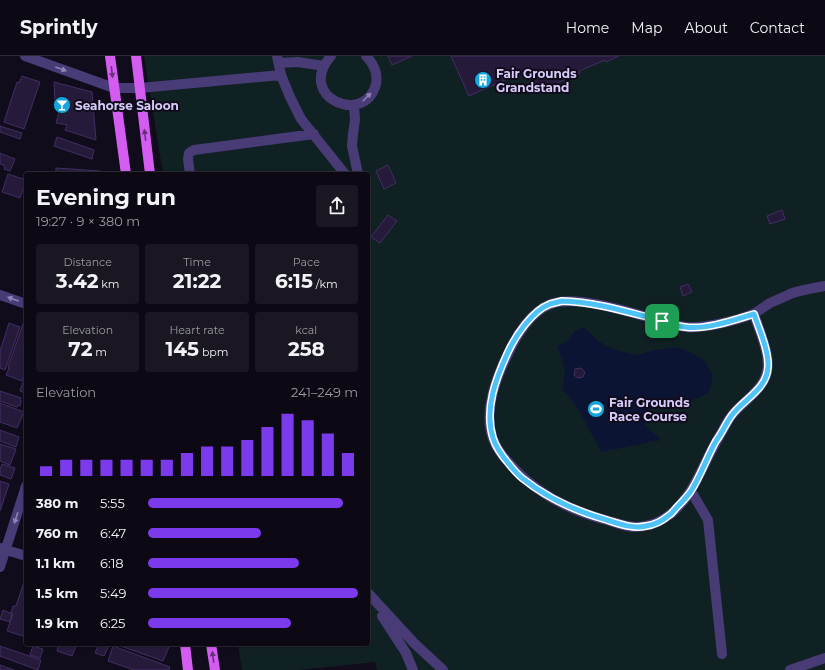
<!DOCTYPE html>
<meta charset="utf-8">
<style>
body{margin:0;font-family:Montserrat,sans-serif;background:#1b1722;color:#f1f3f6;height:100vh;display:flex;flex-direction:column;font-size:15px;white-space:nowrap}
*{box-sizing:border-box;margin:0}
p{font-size:13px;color:#9a9aa0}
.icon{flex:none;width:22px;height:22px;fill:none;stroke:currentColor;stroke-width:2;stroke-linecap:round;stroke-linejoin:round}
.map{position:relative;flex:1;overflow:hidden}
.panel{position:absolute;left:24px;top:116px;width:346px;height:474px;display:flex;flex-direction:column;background:#0d0914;border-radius:4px;box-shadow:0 1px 3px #0004,0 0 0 1px #2d2a34}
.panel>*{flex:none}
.pin{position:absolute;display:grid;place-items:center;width:34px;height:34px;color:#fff;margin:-17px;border-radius:8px;box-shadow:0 2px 6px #0006}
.round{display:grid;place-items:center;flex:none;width:42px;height:42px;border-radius:4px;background:#1b1722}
.head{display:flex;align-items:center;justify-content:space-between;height:68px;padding:0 12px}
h1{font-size:22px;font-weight:700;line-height:30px}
.stats{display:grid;grid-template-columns:repeat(3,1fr);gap:6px;height:68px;padding:4px 12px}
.stats div{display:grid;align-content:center;border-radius:4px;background:#1b1722;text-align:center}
.stats b{font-size:20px;font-weight:700}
.stats small{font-size:11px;font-weight:400}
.stats p{font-size:11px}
.chart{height:112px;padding:8px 12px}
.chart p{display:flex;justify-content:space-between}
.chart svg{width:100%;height:72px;margin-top:4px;stroke:#7c3aed;stroke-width:6}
ul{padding:0 12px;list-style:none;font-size:13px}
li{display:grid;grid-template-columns:64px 48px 1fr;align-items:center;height:30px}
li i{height:10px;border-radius:5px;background:#7c3aed}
header{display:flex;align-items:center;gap:24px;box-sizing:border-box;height:56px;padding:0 20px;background:#0d0914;border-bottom:1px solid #2d2a34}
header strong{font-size:19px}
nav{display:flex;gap:22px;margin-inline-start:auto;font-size:14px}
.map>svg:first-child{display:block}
.green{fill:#102124}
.water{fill:#0c1434}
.building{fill:#261a3a;stroke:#422e64}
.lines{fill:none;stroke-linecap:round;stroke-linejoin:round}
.minor{stroke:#483b76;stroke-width:10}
.major{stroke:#d35cf1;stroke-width:10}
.oneway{fill:#9083b8}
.oneway2{fill:#68307b}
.route-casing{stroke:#fff;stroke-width:8}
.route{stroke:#4fc3f7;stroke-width:5}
.labels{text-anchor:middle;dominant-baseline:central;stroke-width:4;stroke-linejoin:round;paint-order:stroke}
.poi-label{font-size:12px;font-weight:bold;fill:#d8cbfa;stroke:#110c1b;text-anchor:start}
</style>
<header>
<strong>Sprintly</strong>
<nav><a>Home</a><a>Map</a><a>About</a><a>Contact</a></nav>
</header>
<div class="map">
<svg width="825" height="614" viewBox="0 0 825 614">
<rect width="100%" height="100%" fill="#110c1b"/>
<path class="green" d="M144,0h681v614h-448l-2,-8 -76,8h-57l-4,-26h130v-470h-205z"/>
<path class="water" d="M584,271l13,13 11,7 11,4 18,4 18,-5 21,-3 12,4 17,10 8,15 -4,16 -8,5 -13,4h-16l-17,4 -10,11v9l16,15 -60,12 -21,-40 -11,-16 -7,-7 3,-19 -8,-24 9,-4 10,-12z"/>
<path class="building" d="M388,0h24l-20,9z
M451,0h168l-13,6 -1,-2 -26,11 1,2 -41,18 -10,-22 -60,27z
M22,20l18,6 -16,47 -20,-7 13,-40 2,1z
M54,26l38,10 4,48 -31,-10 2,-5 -11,-2 5,-19 -6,-1z
M0,70l22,7 -2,6 -20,-7z
M57,81l37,13 -2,9 -38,-13z
M0,97l15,6 -5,12 -6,-2 1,-3 -5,-2z
M388,109l8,18 -12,6 -8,-18z
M56,112l44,3v3h-44z
M8,118l18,6 -6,18 -18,-6z
M782,154l3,9 -15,5 -3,-8z
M388,159l9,6 -17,22 -9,-6z
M688,228l4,8 -9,4 -3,-9z
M24,265h2v50l-4,10 -16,-6 3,-7 -1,-1z
M9,267l11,4 -15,43 -5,-2v-17z
M581,312l4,4 -2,5 -5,1 -4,-3 1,-6z
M25,320l1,1v16l-6,-2z
M0,335l21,7 -1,2 1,1 -1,5 -2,-1 -1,2 -17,-6z
M0,347l24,9 -7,16 -17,-6z
M0,374l19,7 -3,10 -16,-6z
M0,388l16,5 -6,16 -10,-4z
M2,408l13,4 -4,11 -11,-4v-5z
M0,425l9,3 -9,27z
M25,523l1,1v57l-19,-6 6,-17 -2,-1 2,-7h3z
M3,554l9,4 -2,8 -10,-3z
M59,588h18l-5,12 -15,-5z
M99,588l9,3 -4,9 -9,-3z
M115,588h46l8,3 -6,14z
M0,590l41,14 -3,10 -38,-14z
M33,590l10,3 -3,9 -10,-3z
M113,590l57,21 -1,3h-35l-26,-9z
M0,609l14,5h-14z"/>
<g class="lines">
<path class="minor" d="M25,0l89,32h26l141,-13 -4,-19
M331,0c-36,41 34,71 45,28 2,-11 -2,-20 -10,-28
M279,7l19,-1 26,4
M281,19l9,22 11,22 44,55
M354,49l1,15 -2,14 -1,12 6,28
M190,118l-2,-15 1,-6 5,-3 120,-16
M0,239l26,9
M754,258c4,13 11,28 13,42 5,30 -18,39 -34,58 -6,6 -9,15 -14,23 -14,23 -22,49 -40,69 -3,3 -6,7 -10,9 -11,9 -28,14 -42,11 -8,-2 -17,-5 -25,-7 -35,-10 -67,-27 -91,-54 -7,-7 -14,-16 -18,-26 -10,-27 3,-61 15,-85 8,-18 23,-43 43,-50 26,-10 85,10 113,18 7,1 14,4 22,5 16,2 54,-7 69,-14 5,-3 10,-7 15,-10 7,-3 14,-6 20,-9 11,-4 24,-6 35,-8
M691,435l17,29 14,134
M0,492l26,8
M0,511l26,-81
M368,537l46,50 29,27
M382,560l24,37 7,17
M790,614l35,-12"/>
<path class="major" d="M110,0l16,118
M136,0l14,118
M185,588l3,26
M211,588l4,26"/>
</g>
<defs><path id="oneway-solid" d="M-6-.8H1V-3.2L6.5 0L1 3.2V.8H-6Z"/></defs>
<g class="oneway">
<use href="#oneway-solid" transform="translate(61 13) rotate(20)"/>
<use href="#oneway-solid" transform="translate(367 41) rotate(-45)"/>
<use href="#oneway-solid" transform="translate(13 243) rotate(-160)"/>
<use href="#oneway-solid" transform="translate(16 462) rotate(108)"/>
</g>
<g class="oneway2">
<use href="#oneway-solid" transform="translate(112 16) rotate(83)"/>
<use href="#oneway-solid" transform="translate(145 79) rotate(-97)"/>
<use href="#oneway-solid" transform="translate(213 601) rotate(-98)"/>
</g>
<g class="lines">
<g class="route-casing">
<path id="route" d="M562,245c33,1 62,10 93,18 10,3 20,7 30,8 21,3 49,-7 69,-13 5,15 15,37 14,53 -1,22 -24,32 -36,48 -6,8 -10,18 -16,26 -9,16 -15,34 -25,50 -4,6 -9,11 -14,16 -3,3 -5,7 -9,9 -6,5 -14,9 -22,10 -14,3 -26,-2 -39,-6 -32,-9 -59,-21 -85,-42 -5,-4 -9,-9 -13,-14 -6,-7 -13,-16 -16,-26 -9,-29 3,-60 15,-86 8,-17 24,-41 42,-48 4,-1 8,-2 12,-3z"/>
</g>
<use href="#route" class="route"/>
</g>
<defs>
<g id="building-disc" transform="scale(0.9)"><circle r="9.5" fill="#14a6dd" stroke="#110c1b"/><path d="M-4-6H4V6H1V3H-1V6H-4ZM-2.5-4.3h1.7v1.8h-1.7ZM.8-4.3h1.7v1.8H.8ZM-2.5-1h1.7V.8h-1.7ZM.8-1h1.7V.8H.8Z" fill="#fff"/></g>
<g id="bar-disc" transform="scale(0.9)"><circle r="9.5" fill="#14a6dd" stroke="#110c1b"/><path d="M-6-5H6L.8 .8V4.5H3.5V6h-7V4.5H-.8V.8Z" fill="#fff"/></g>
<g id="stadium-disc" transform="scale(0.9)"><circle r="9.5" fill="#14a6dd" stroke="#110c1b"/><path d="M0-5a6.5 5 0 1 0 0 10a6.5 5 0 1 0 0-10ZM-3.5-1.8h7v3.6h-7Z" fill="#fff"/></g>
</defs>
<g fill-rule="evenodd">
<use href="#building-disc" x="483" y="24"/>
<use href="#bar-disc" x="62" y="49"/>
<use href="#stadium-disc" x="596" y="353"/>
</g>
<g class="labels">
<g class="poi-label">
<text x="496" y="17">Fair Grounds<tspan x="496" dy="14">Grandstand</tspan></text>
<text x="75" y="49">Seahorse Saloon</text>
<text x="609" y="346">Fair Grounds<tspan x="609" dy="14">Race Course</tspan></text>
</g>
</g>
</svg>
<div class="pin" style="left:662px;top:265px;background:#1e9e55"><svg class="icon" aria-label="arrive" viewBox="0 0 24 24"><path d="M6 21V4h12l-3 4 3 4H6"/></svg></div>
<section class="panel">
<div class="head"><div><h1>Evening run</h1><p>19:27 · 9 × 380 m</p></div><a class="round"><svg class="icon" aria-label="share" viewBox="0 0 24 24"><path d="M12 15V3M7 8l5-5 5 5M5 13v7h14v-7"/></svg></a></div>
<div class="stats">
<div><p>Distance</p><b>3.42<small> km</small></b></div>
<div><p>Time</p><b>21:22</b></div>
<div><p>Pace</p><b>6:15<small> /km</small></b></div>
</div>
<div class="stats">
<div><p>Elevation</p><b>72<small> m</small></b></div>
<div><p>Heart rate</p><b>145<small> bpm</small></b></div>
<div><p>kcal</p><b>258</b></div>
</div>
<div class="chart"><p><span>Elevation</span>241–249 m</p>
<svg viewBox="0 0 160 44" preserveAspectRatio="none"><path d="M5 44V38M15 44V34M25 44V34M35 44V34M45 44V34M55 44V34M65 44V34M75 44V30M85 44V26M95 44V26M105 44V22M115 44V14M125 44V6M135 44V10M145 44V18M155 44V30"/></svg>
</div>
<ul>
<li><b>380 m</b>5:55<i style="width:93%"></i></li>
<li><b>760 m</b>6:47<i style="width:54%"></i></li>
<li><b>1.1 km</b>6:18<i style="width:72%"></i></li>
<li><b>1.5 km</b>5:49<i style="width:100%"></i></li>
<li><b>1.9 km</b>6:25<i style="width:68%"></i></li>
</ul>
</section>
</div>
